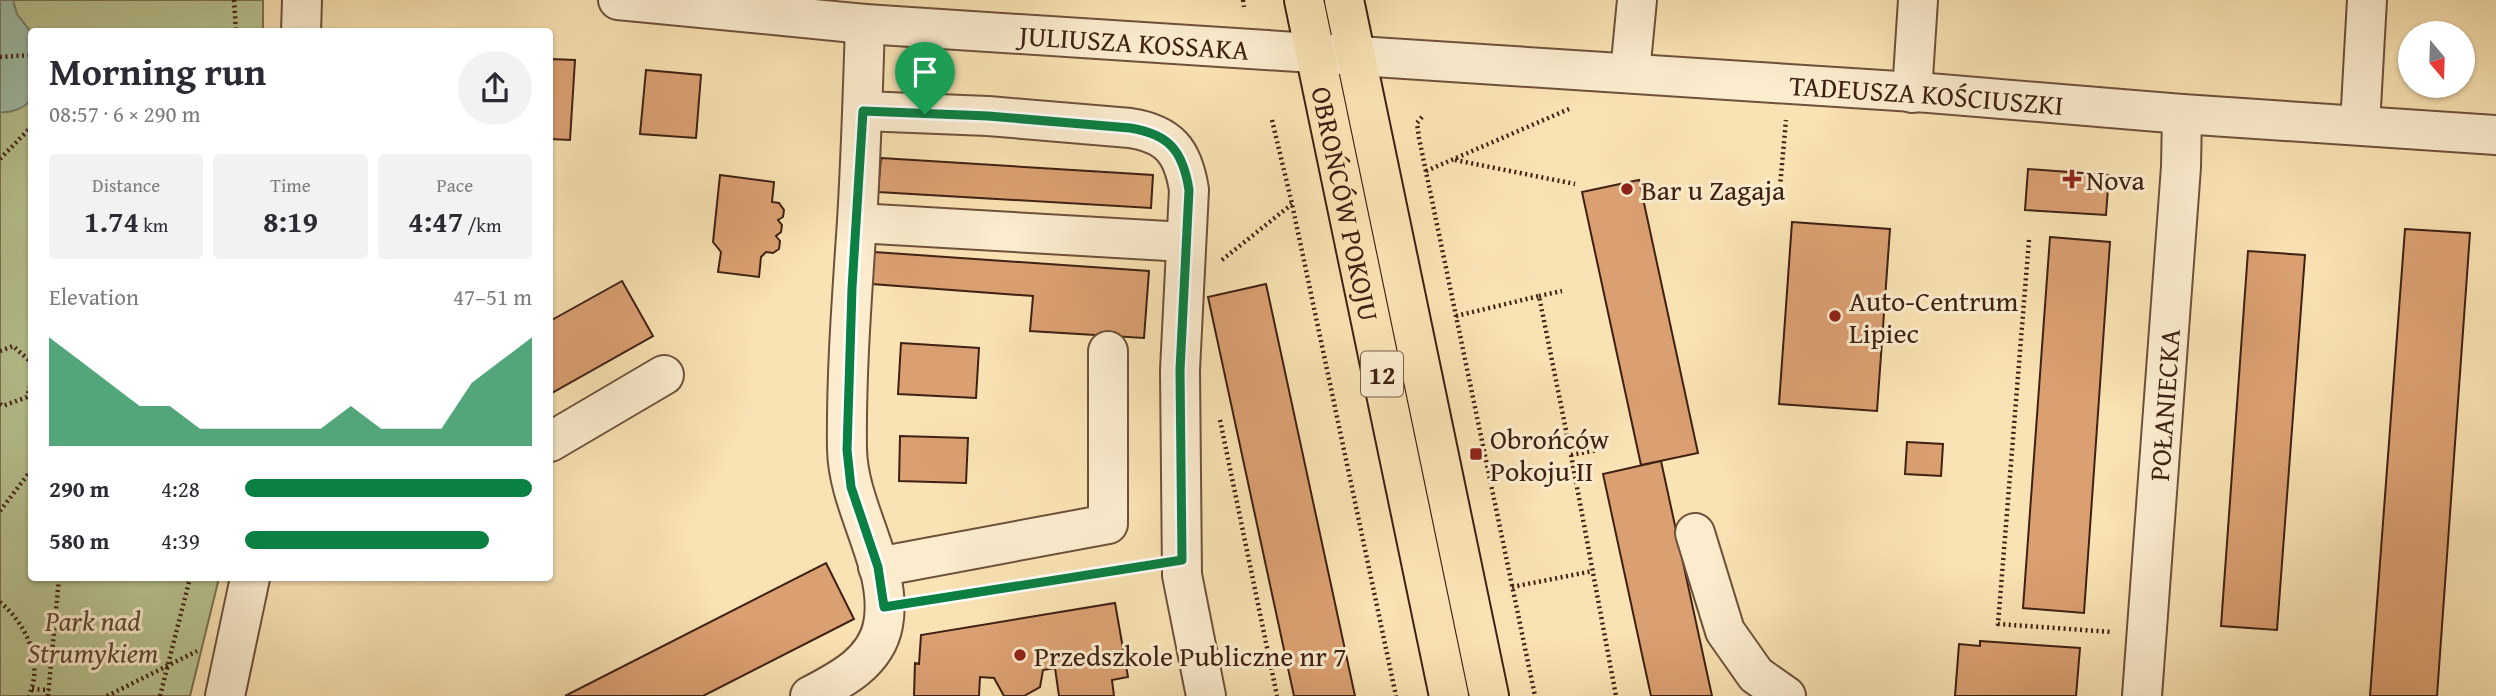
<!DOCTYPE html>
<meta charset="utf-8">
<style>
body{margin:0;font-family:"Gentium Book Plus",serif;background:#f2f2f3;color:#2b2b33;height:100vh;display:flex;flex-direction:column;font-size:26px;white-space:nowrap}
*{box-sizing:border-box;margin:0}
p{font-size:23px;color:#7c7c81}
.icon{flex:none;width:38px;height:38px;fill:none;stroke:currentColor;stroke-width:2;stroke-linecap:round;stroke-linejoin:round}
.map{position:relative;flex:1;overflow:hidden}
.details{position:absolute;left:28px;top:28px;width:525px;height:553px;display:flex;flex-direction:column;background:#fff;border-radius:7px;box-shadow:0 2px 5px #0004}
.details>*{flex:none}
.needle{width:46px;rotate:161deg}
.buttons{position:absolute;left:2398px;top:21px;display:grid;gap:14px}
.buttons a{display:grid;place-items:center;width:77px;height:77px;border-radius:50%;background:#fff;box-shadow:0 2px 5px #0004;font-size:35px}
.pin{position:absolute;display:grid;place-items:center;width:60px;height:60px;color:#fff;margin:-72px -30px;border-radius:50% 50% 50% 0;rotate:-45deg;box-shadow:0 0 7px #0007}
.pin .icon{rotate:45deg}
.round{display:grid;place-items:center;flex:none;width:74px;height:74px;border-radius:37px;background:#f2f2f3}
.headline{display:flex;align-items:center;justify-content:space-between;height:119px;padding:0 21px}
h1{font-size:38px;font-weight:700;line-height:52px}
.metrics{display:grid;grid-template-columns:repeat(3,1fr);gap:10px;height:119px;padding:7px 21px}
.metrics div{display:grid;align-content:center;border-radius:7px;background:#f2f2f3;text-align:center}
.metrics b{font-size:30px;font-weight:700}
.metrics small{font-size:19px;font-weight:400}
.metrics p{font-size:19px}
.chart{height:196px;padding:14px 21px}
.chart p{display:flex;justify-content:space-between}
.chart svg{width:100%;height:126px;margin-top:7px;fill:#0b8043;opacity:.7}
ul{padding:0 21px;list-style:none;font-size:23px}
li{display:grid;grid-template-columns:112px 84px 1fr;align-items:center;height:52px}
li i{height:18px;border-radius:9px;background:#0b8043}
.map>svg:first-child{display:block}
.green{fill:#b8c491;stroke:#7c7252;stroke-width:2}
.water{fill:#9ebea9;stroke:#787f6d;stroke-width:2}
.building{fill:#dba072;stroke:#3f2113;stroke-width:2}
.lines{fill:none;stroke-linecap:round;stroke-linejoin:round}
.minor-casing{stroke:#6e513b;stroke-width:42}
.major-casing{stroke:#3f2113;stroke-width:42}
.path{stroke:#3f2113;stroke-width:4.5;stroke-dasharray:2 3.5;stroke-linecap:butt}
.minor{stroke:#fbecce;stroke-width:38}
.major{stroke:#f9e2b3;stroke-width:38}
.route-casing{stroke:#fff;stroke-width:14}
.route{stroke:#0b8043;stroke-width:9}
.poi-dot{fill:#8f2418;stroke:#fbecce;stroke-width:2.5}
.labels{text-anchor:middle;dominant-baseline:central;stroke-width:6;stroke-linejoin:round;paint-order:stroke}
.shield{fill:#fbecce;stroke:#775e4b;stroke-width:2}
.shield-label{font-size:26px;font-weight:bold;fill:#3f2113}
.street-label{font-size:28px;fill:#3f2113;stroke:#fbecce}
.poi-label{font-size:28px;fill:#3f2113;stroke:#fbecce;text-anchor:start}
.park-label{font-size:28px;font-style:italic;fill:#5d4a32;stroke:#fbecce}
</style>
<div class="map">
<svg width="2496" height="696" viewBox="0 0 2496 696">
<rect width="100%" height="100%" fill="#f9e2b3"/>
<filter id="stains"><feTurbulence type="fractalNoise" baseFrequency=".00286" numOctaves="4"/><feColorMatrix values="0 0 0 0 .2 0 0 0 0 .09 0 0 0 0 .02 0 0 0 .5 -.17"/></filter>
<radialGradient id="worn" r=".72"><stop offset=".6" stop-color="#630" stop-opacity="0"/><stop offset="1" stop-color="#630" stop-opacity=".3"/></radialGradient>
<path class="green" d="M0,0h263v31l-231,1v546h187l-29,118h-190z"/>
<path class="water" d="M0,0h13l4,14 14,18v67c-7,10 -20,14 -31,13z"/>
<path class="building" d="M550,59l25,1 -5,80 -20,-1z
M646,70l55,5 -5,63 -56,-4z
M881,158l272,17 -2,33 -273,-16z
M2028,169l81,6 -3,40 -81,-5z
M720,175l54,7 -2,20 7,1 5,7 -1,7 -5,3 4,5 -1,7 -5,4 4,5 -1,8 -6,4 -7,-1 -5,5 -2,20 -41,-5 3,-20 -8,-10z
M1639,180l59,273 -57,12 -59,-273z
M1792,222l98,7 -13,182 -98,-7z
M2405,229l65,4 -33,463h-67z
M2050,237l60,5 -26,371 -61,-5z
M2248,251l57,4 -28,375 -56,-4z
M874,252l275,19 -5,67 -114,-7 3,-35 -161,-12z
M622,281l31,55 -103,58v-73z
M1266,284l89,412h-61l-86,-399z
M901,343l78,5 -3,50 -78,-4z
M900,436l68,2 -2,45 -67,-2z
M1907,442l36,2 -2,32 -36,-2z
M1661,461l51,235h-61l-48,-222z
M826,563l28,56 -151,77h-138z
M1115,603l13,74 -16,3 2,16h-55l-4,-28 -12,2 -3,17 -16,9h-20l-10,-18 -14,-1 -1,19h-65l1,-33 4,1 2,-29z
M1980,641l100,7 -4,48h-121l4,-52 21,2z"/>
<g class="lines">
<g class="minor-casing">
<g id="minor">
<path id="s1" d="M618,0l247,24 1064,69 253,21 314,21"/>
<path d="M301,32l1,-32"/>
<path d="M1630,73l7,-73"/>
<path d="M1912,93l6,-93"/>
<path d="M863,111l125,5 142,12c39,6 53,23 59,62l-9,180 2,205 24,121"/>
<path d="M2360,125l7,-125"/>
<path d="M857,223l328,19"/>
<path d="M550,442l114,-67"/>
<path d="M1695,533l30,98 31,44 30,21"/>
<path d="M878,567l230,-43v-173"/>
<path d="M225,696l25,-118"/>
<path d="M810,696c31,-16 66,-34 73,-71 11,-58 -35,-116 -36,-176 -1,-76 5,-152 10,-228 4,-66 6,-131 8,-197"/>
<path id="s2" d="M2142,696l39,-529 1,-53"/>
</g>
</g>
<g class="major-casing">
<g id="major">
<path id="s3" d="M1304,0l145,696"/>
<path d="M1344,0l145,696"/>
</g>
</g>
<path class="path" d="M234,0l2,32
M1243,0l1,7
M0,57l32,-2
M1422,117l-5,6 2,15 116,558
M1272,120l20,84 104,492
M0,159l32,-33
M1455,160l120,24
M1426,171l143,-62
M1779,198l7,-78
M2029,240l-31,384 114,8
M1222,260l70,-56
M1539,296l23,-5
M1456,316l83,-20 32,159 45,241
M0,351l13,-5 19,17
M0,404l3,2 24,-9 5,-17
M1220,420l57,276
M1571,455l27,-5
M0,511l32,-42
M1512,587l81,-16
M0,602c26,22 44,59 29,94
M920,602l227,-36
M32,689l17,1
M48,696l11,-118
M107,696l90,-45
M160,696l30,-118"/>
<use href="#minor" class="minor"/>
<use href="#major" class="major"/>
</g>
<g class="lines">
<g class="route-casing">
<path id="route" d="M863,111l125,5 142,12c39,6 53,23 59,62l-9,180 2,190 -298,47 -6,-40 -27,-80 -4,-37 5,-162z"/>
</g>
<use href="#route" class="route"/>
</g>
<g class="poi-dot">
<path d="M2068.5 168.5h7v7h7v7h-7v7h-7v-7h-7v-7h7z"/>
<circle cx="1627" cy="189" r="7"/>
<circle cx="1835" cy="316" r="7"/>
<rect x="1469" y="447" width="14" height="14" rx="3.5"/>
<circle cx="1020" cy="655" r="7"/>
</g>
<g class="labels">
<rect class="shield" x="1361" y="351.5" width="42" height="45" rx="5"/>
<g class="shield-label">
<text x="1382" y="374">12</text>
</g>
<g class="street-label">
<text stroke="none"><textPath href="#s1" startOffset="518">JULIUSZA KOSSAKA</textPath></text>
<text stroke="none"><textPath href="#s1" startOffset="1312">TADEUSZA KOŚCIUSZKI</textPath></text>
<text stroke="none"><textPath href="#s3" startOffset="208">OBROŃCÓW POKOJU</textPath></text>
<text stroke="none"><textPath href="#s2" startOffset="292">POŁANIECKA</textPath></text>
</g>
<g class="poi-label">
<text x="2086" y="179">Nova</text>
<text x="1641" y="189">Bar u Zagaja</text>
<text x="1849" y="300">Auto-Centrum<tspan x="1849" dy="32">Lipiec</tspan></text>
<text x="1490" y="438">Obrońców<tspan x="1490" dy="32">Pokoju II</tspan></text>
<text x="1034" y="655">Przedszkole Publiczne nr 7</text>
</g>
<g class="park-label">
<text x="93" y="620">Park nad<tspan x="93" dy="32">Strumykiem</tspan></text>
</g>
</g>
<rect width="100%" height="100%" filter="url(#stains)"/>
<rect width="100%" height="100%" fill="url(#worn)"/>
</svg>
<div class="buttons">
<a><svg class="needle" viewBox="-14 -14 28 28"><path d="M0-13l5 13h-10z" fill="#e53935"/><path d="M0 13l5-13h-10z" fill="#7c7c81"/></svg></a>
</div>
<div class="pin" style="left:925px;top:114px;background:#1e9e55"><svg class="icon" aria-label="arrive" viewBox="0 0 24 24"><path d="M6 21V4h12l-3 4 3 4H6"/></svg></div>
<section class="details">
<div class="headline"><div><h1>Morning run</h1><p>08:57 · 6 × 290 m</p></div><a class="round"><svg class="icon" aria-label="share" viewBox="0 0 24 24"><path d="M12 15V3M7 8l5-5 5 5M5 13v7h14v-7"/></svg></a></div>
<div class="metrics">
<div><p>Distance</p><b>1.74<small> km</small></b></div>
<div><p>Time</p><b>8:19</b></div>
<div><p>Pace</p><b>4:47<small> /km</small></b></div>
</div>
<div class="chart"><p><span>Elevation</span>47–51 m</p>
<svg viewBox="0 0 160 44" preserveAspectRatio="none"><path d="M0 44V6L10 14L20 22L30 30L40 30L50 38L60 38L70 38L80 38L90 38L100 30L110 38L120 38L130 38L140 22L150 14L160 6V44z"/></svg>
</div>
<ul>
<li><b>290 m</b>4:28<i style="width:100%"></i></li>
<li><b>580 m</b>4:39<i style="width:85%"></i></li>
</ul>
</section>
</div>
